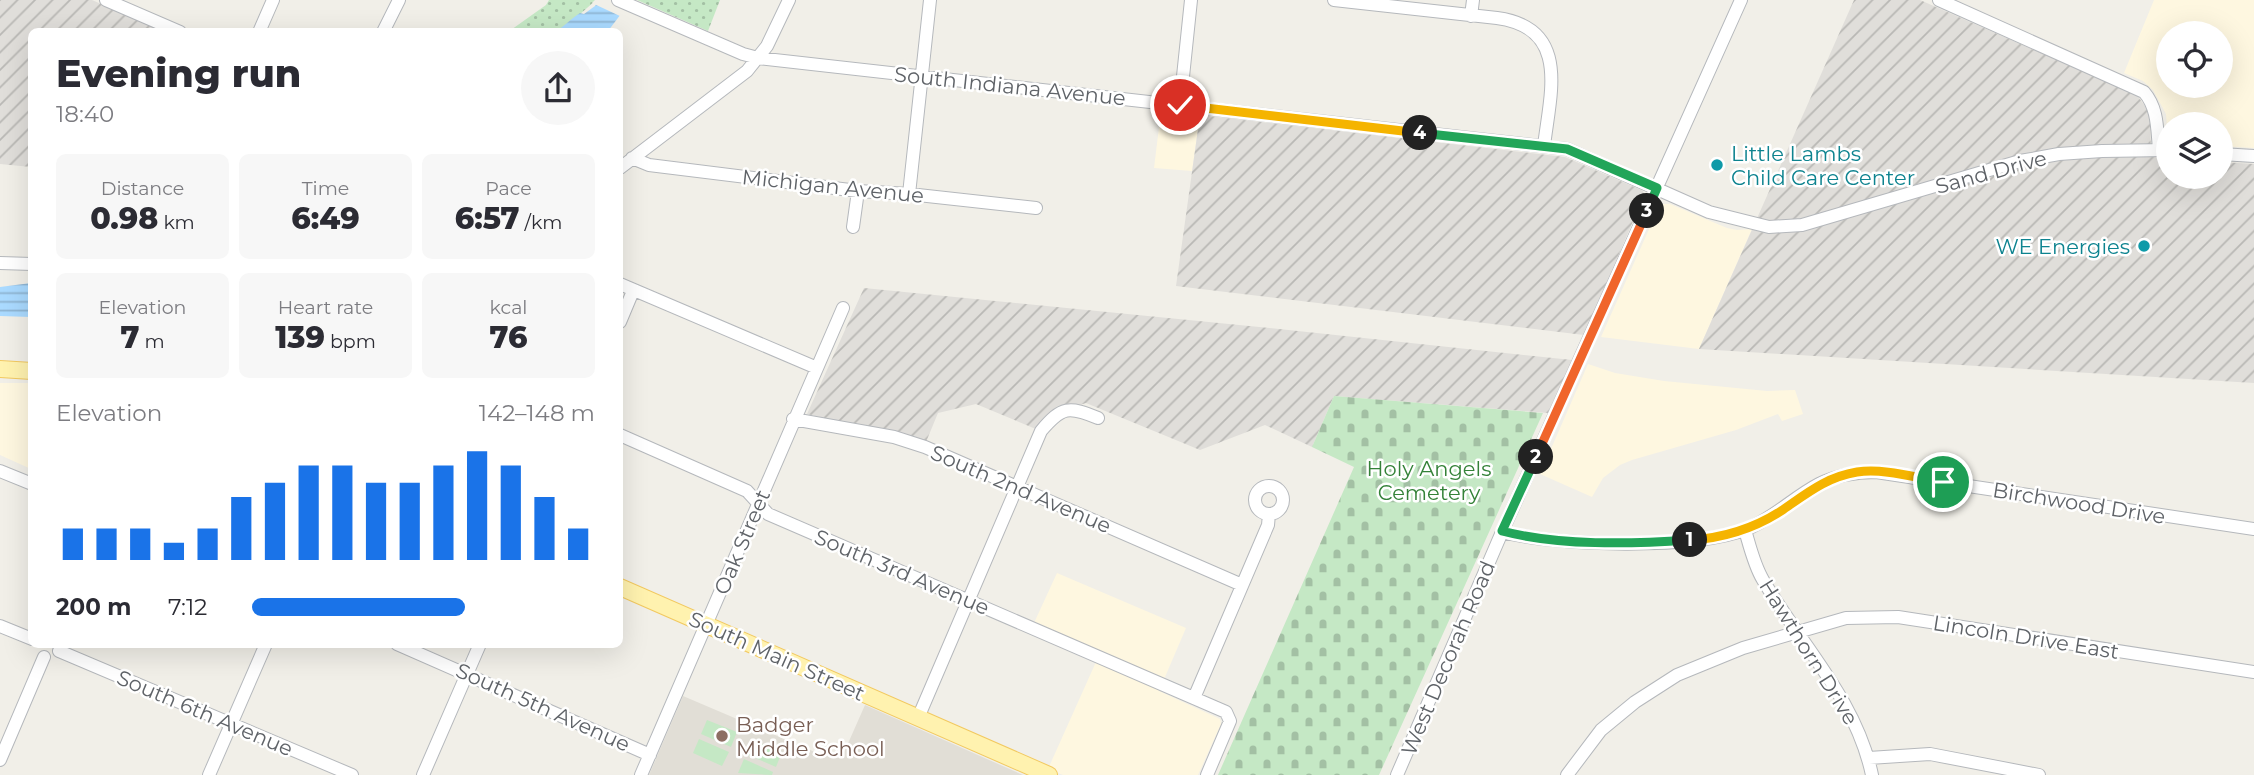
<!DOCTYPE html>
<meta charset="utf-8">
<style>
body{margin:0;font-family:Montserrat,sans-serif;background:#f7f7f7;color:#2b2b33;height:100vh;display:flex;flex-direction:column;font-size:26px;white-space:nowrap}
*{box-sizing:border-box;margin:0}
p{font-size:23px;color:#7c7c81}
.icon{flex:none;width:38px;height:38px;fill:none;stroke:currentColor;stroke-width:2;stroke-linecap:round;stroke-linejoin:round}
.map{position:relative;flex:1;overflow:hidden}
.sheet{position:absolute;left:28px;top:28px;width:595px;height:620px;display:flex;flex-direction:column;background:#fff;border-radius:10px;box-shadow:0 7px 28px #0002}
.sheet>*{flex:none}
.tools{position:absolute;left:2156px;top:21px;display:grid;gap:14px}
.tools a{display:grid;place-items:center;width:77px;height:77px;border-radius:50%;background:#fff;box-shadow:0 7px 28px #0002;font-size:35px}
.pin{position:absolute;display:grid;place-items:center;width:60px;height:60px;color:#fff;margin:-30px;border:4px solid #fff;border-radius:50%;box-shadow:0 2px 7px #0007}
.km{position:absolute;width:35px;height:35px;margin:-18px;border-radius:50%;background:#222;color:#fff;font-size:19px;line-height:35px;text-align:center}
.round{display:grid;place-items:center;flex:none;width:74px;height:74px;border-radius:37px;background:#f7f7f7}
.summary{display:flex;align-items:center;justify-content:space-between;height:119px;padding:0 28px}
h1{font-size:38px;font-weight:800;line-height:52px}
.metrics{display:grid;grid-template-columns:repeat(3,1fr);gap:10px;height:119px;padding:7px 28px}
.metrics div{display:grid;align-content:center;border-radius:10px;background:#f7f7f7;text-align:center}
.metrics b{font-size:30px;font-weight:800}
.metrics small{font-size:19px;font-weight:400}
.metrics p{font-size:19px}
.chart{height:196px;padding:14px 28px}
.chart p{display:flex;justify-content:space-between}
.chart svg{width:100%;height:126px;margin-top:7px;stroke:#1a73e8;stroke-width:6}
ul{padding:0 28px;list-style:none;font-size:23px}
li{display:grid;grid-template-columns:112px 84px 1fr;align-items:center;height:52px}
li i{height:18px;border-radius:9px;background:#1a73e8}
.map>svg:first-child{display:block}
.commercial{fill:#fef7e0;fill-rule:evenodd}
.industrial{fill:url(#industrial-furrows)}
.education{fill:#e1ded6}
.green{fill:#c5e8c5}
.cemetery{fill:url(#cemetery-stones)}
.park{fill:url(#park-dots)}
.water{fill:url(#water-rules)}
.pier{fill:#f1efe8}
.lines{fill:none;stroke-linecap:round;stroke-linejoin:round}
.minor-casing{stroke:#b5b8bc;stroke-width:14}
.major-casing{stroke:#f2c960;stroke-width:18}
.minor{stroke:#fff;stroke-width:12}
.major{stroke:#fff2af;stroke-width:16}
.split-1-casing{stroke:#fff;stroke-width:14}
.split-2-casing{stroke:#fff;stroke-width:14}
.split-3-casing{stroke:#fff;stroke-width:14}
.split-4-casing{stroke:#fff;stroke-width:14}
.split-5-casing{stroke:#fff;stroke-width:14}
.split-1{stroke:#f5b400;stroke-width:9}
.split-2{stroke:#22a559;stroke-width:9}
.split-3{stroke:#f0652b;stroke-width:9}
.split-4{stroke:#22a559;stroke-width:9}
.split-5{stroke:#f5b400;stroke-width:9}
.culture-dot{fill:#0f9aa8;stroke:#fff;stroke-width:2.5}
.education-dot{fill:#8d6e63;stroke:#fff;stroke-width:2.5}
.labels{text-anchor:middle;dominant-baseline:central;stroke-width:5;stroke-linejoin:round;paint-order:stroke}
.street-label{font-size:21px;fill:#5f6368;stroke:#fff}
.culture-label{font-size:21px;fill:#0d838f;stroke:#fff;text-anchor:start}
.park-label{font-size:21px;fill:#348238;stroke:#fff}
.education-label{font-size:21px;fill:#785e54;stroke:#fff;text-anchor:start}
</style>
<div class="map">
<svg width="2254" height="775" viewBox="0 0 2254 775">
<defs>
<pattern id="industrial-furrows" width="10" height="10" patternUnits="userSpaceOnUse" patternTransform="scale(1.75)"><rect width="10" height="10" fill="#e0deda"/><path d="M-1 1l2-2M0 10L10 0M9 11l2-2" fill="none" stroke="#b9b8b5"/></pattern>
<pattern id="cemetery-stones" width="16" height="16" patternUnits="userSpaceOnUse" patternTransform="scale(1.75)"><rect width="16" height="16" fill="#c5e8c5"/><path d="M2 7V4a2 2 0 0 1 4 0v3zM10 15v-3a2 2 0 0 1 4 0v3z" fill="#a3c0a4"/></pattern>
<pattern id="park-dots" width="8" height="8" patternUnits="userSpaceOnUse" patternTransform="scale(1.75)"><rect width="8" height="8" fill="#c5e8c5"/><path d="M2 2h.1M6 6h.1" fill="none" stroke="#a3c0a4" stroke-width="1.8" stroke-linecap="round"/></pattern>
<pattern id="water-rules" width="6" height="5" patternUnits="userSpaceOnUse" patternTransform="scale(1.75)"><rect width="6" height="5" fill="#aadaff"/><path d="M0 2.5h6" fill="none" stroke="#8eb4d2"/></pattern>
</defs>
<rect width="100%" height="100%" fill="#f1efe8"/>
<path class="commercial" d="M2154,0h100v148l-33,-2v-22h-53v14l-2,-24 -13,-24 -10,-9 -19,-8zM2221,33v53h-53v-53z
M1161,111l39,4 -8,56 -38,-3z
M1663,204h7l57,24 10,2 15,-1 -53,120 -98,-12 57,-128z
M1588,364l27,9 49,8 103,10 28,-1 8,24 -21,7 -4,-7 -42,16 -104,30 -12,5 -17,13 -11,19 -52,-23z
M0,383h31v86l-31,-14z
M1057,573l129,55 -27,63 61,28 1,5 -23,51h-135l-15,-6 52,-116 -66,-30z"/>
<path class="industrial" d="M0,0h92l71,31 -131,1 -1,135 -31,-3z
M1854,0h66l217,95 13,18 1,44 17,1v19h53v-15l33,2v219l-555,-34z
M1200,115l365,42 74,32 4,2 1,5 -60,139 -408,-49z
M864,288l415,41 293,31 -24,53 -214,-17 -22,51 -47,-22 -65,25 -114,-47 -34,11 -9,18 -67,-28 -38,9 -12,29 -119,-28z"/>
<path class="education" d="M683,696l139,59 3,-5 17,7 23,-52 158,70h-374z"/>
<path class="green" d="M707,720l30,12 -6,15 -30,-13z
M699,739l30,13 -7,14 -29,-13z
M752,740l30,12 -6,15 -30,-13z
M744,759l29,13 -1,3 -34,-2z"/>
<path class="cemetery" d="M1334,396l209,17 -164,362h-161l136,-308 -42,-20z"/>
<path class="park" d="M549,0h47l-35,31 -53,1 38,-27z
M637,0h83l-12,31z"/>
<path class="water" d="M599,0l25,10 -16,21 -55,1c11,-4 17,-13 27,-19l4,1 11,-8z
M31,283v34l-31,-1v-29z"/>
<path class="pier" d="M595,0h42l-15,17 -30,-14z"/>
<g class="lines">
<g class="minor-casing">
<path id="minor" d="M106,0l74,32
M618,0l125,54 15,4 809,91 142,63 60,15 33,-2 218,-64 39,-7 43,-3 66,-1
M1334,0l163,18c74,10 53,76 47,128
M1939,0l205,92c14,16 13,37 15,57
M1471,16l2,-16
M259,32l14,-32
M383,32l16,-32
M1180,105l11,-105
M2221,154l33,2
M632,158l17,7 209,26 51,3 127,14
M620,168l127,-97 20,-25 22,-46
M909,194l21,-194
M853,227l5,-36
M0,263l32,1
M620,284l197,84
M620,322l13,-31
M793,419l101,18 31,10 317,138
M620,435l127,56 21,23 458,198 4,9 -23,54
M0,471l32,13
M1255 500a14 14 0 1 1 28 0a14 14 0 1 1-28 0Z
M1745,530c5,17 9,35 18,50 38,65 93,119 109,195
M1502,532c56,14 191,18 245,-3 27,-11 47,-32 72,-45 18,-9 38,-12 57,-12l378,57
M0,626l32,13
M397,644l253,111
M59,651l293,124
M1194,698l74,-173 1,-11
M918,718l123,-287c21,-25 28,-25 57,-13
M1869,758l61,-4 109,21
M0,760l44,-103
M209,775l57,-131
M423,775l57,-131
M641,775c68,-155 134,-311 202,-467
M1397,775l105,-243 239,-532
M1567,775l34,-45 34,-28 42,-27 66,-27 103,-30 52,-1 356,55"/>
</g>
<g class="major-casing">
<path id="major" d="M0,369l32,2
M620,587l429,188"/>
</g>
<use href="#minor" class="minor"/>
<use href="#major" class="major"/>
</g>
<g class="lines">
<g class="split-1-casing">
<path id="split-1" d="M1690,540c34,-2 63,-11 91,-29 25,-17 45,-34 76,-39 28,-4 59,6 86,10"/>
</g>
<g class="split-2-casing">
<path id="split-2" d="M1536,457l-34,74c57,15 129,13 188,9"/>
</g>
<g class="split-3-casing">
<path id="split-3" d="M1536,457l111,-246"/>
</g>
<g class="split-4-casing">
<path id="split-4" d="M1420,133l147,16 90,39 -10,23"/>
</g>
<g class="split-5-casing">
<path id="split-5" d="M1180,105l240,28"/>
</g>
<use href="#split-1" class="split-1"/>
<use href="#split-2" class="split-2"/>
<use href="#split-3" class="split-3"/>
<use href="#split-4" class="split-4"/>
<use href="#split-5" class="split-5"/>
</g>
<g class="culture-dot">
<circle cx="1717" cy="165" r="7"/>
<circle cx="2144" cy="246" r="7"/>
</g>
<circle class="education-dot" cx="722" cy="736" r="7"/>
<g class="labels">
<g class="street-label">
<text transform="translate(1010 86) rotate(6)">South Indiana Avenue</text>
<text transform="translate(1991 172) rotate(-15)">Sand Drive</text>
<text transform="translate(833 186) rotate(6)">Michigan Avenue</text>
<text transform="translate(1021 489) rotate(23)">South 2nd Avenue</text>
<text transform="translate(2079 503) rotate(9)">Birchwood Drive</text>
<text transform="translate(742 542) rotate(-67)">Oak Street</text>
<text transform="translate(902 572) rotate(23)">South 3rd Avenue</text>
<text transform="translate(2026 637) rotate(9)">Lincoln Drive East</text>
<text transform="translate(1809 652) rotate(58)">Hawthorn Drive</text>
<text transform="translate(777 656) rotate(24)">South Main Street</text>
<text transform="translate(1448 658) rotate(-67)">West Decorah Road</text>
<text transform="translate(543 707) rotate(24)">South 5th Avenue</text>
<text transform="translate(205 713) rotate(23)">South 6th Avenue</text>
</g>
<g class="culture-label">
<text x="1731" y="153">Little Lambs<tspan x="1731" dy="24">Child Care Center</tspan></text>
<text x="2130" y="246" text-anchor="end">WE Energies</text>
</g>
<g class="park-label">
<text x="1429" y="468">Holy Angels<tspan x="1429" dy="24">Cemetery</tspan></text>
</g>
<g class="education-label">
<text x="736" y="724">Badger<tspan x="736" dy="24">Middle School</tspan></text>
</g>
</g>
</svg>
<div class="tools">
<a><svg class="icon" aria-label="locate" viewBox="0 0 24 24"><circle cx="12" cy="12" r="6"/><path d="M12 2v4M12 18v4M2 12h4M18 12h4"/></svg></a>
<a><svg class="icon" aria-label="layers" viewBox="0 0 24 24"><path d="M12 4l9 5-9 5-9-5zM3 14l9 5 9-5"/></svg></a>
</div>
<div class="pin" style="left:1943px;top:482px;background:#1e9e55"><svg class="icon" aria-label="arrive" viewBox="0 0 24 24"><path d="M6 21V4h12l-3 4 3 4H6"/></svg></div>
<div class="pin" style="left:1180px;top:105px;background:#d93025"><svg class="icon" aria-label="check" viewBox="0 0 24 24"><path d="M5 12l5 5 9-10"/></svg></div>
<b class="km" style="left:1690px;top:540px">1</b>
<b class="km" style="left:1536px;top:457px">2</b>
<b class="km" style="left:1647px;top:211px">3</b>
<b class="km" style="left:1420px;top:133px">4</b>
<section class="sheet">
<div class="summary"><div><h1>Evening run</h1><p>18:40</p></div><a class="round"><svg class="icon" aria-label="share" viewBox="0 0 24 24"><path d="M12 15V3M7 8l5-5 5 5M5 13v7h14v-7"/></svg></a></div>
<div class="metrics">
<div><p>Distance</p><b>0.98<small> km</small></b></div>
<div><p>Time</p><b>6:49</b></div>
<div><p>Pace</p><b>6:57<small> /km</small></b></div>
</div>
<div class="metrics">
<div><p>Elevation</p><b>7<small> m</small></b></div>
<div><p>Heart rate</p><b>139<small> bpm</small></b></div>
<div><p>kcal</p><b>76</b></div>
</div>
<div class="chart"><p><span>Elevation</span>142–148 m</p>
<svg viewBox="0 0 160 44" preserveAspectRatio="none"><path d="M5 44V33M15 44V33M25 44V33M35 44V38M45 44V33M55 44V22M65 44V17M75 44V11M85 44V11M95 44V17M105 44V17M115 44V11M125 44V6M135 44V11M145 44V22M155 44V33"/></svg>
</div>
<ul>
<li><b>200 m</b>7:12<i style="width:62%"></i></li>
</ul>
</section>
</div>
